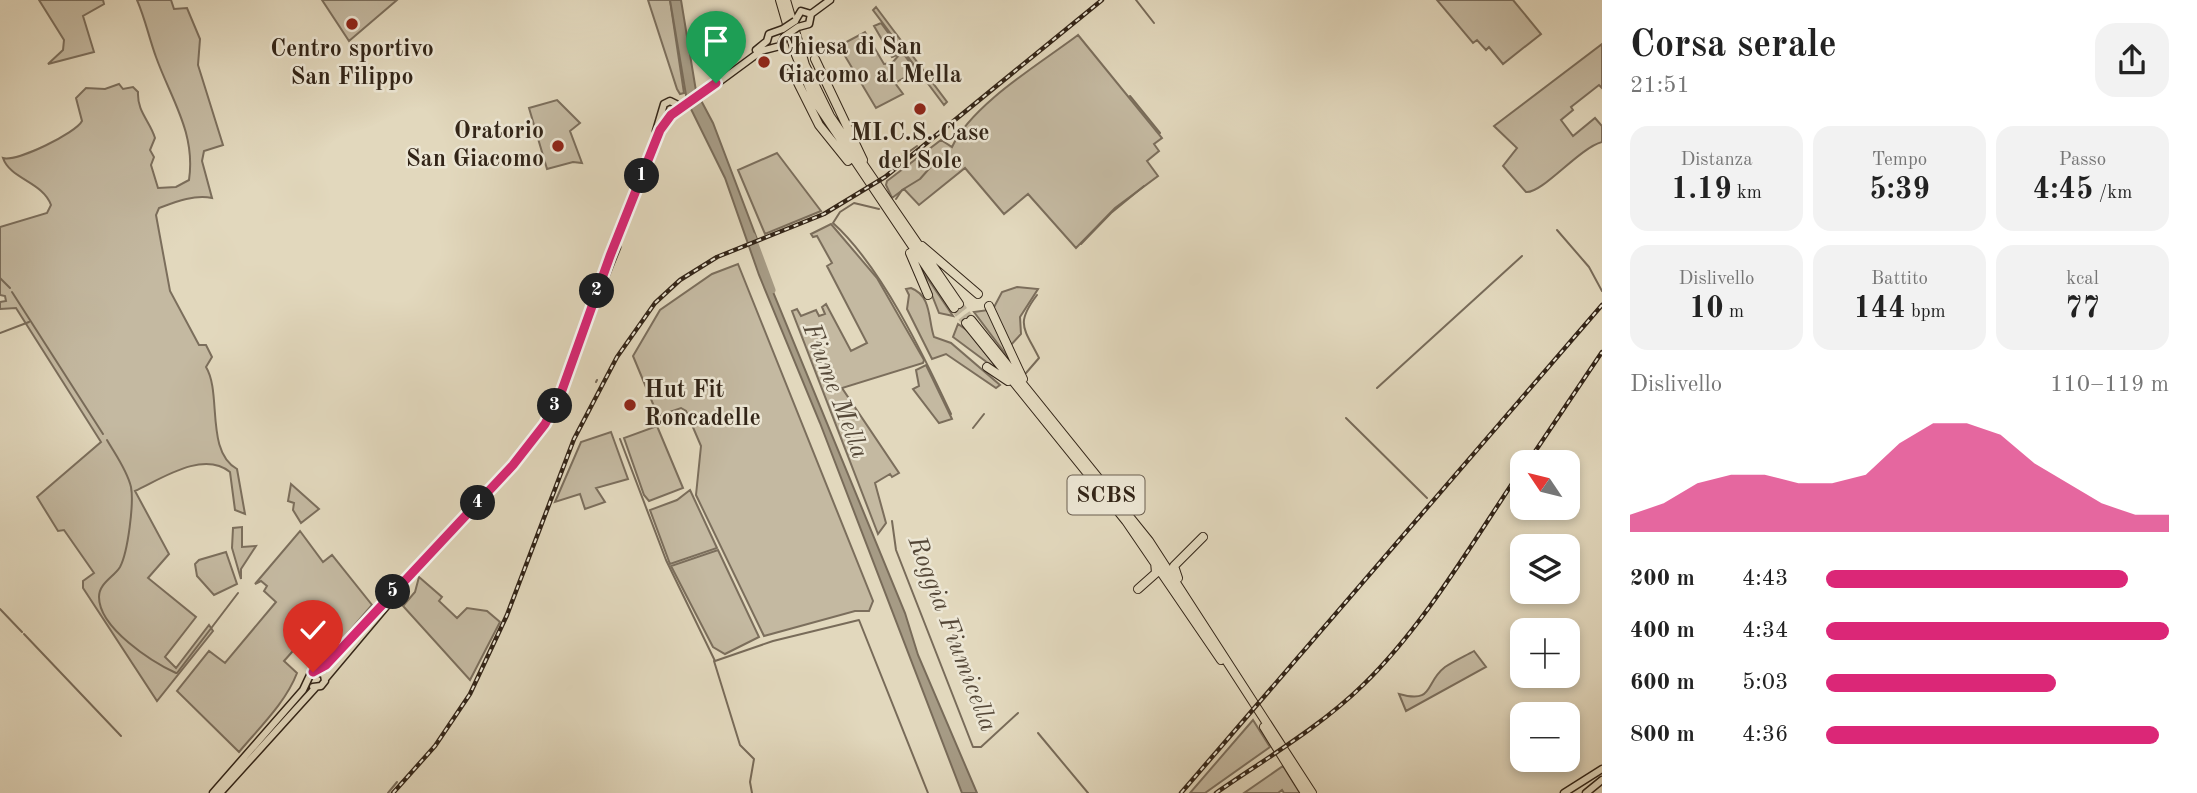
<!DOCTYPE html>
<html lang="it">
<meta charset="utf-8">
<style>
body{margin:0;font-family:"Old Standard TT",serif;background:#f2f2f2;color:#222;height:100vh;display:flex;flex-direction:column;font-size:26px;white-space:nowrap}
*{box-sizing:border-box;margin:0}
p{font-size:23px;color:#767676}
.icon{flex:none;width:38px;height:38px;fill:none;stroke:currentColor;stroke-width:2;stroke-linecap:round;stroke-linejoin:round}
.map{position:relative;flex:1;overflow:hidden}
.side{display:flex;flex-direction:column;background:#fff;width:595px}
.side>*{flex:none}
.needle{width:46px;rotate:305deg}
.tools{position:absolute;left:1510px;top:450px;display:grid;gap:14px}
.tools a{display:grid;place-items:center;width:70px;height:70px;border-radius:14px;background:#fff;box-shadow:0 4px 10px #0003;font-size:35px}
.pin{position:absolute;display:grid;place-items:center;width:60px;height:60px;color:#fff;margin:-72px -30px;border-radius:50% 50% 50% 0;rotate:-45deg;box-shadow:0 0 7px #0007}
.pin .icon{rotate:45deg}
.km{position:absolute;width:35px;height:35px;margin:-18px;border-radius:50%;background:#222;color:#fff;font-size:19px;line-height:35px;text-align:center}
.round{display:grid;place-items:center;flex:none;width:74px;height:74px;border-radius:21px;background:#f2f2f2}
.summary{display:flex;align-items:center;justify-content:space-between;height:119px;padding:0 28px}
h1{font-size:38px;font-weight:700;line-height:52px}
.figures{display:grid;grid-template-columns:repeat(3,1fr);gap:10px;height:119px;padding:7px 28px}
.figures div{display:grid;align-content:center;border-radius:18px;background:#f2f2f2;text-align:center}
.figures b{font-size:30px;font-weight:700}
.figures small{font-size:19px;font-weight:400}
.figures p{font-size:19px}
.chart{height:196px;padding:14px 28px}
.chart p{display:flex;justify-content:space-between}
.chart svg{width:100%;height:126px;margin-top:7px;fill:#db2777;opacity:.7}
ul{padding:0 28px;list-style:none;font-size:23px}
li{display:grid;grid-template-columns:112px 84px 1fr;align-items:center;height:52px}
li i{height:18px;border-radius:9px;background:#db2777}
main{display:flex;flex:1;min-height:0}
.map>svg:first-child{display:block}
.green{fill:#c4b9a1;stroke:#7b6e5c;stroke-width:2}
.water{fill:#a69b85;stroke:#786b59;stroke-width:2}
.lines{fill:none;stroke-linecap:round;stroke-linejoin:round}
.stream{stroke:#786b59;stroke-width:2}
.river{stroke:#a69b85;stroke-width:7}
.highway-tunnel{stroke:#bfb49c;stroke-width:8;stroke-dasharray:8 4;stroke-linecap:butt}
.major-casing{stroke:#322417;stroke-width:9}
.highway-casing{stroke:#322417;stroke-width:10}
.major{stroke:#e2d8bd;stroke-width:6}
.highway{stroke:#e2d8bd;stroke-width:8}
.rail-casing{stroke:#322417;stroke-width:4.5}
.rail{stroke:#ece6d4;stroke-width:2;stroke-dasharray:5;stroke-linecap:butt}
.major-bridge-casing{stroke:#322417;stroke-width:9;stroke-linecap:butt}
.major-bridge{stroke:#e2d8bd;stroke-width:6}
.route-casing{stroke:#fff;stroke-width:14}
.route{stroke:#db2777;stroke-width:9}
.poi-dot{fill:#8f2418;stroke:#ece6d4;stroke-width:2.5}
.labels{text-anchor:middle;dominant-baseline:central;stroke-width:5;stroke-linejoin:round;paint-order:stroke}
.shield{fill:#ece6d4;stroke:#6a5e50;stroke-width:2}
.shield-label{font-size:23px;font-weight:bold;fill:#322417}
.poi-label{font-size:24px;font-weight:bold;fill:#322417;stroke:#ece6d4;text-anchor:start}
.water-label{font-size:26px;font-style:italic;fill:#554838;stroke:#ece6d4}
</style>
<main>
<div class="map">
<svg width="1602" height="793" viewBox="0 0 1602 793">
<rect width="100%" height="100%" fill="#e2d8bd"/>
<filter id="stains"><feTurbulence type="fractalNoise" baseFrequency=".00286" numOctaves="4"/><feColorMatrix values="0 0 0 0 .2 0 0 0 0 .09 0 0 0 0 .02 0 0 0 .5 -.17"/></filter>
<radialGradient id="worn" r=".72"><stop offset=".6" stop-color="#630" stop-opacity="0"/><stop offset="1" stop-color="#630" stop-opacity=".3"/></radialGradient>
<path class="green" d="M39,0h64l1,4 -21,12 11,36 -46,12 15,-14 1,-10z
M137,0h34l3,9 13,-1 13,31 -2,26 25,80 -19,6 -2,10 10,37c-17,-4 -37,4 -53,10l-3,7 14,76 29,54h7l6,12 -6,10c16,26 -1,84 31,102l8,45 -10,-4 -5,-38c-27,-22 -69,7 -95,19l34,63 -21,24 48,39 -31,40 11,11 33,-43 4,6 -56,70 -74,-113v-7l11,-8 -30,-43 -6,1 -21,-34 64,-55 -85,-134 -16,1v-7l6,-1 -1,-5 -5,-1v-68l47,-14 4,-8c-8,-23 -41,-26 -48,-47 14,4 73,-25 79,-37l-6,-23 10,-10 19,1 14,-5 4,5 10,-2 5,5c-1,20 12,29 17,46l-5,12 4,7 -3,8 7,23 18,-1 13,-7c7,-47 -18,-81 -33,-123 -7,-19 -11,-39 -19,-57z
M322,0h75l-48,41z
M648,0h22l14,93 -4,1 -3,-5z
M1437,0h76l28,34 -38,30 -14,-17 -3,3 -9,-10 -4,3z
M876,7l71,95 -3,3 -71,-95z
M881,23l35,48 -21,12 8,11 -27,14 -37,-62 26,-14 19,32 8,-1 8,-9 -8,3 -18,-31z
M1078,35l84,103 -8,6 5,7 -12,10 11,15 -43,32 -39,40 -48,-54 -24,20 -39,-46 -46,37 -15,-16 -12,9 -6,-13 1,-4 54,-41 11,7c20,-43 89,-84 126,-112z
M1602,44v44l-3,-3 -28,22 2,3 -12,10 12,16 22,-18 7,8v16c-23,6 -60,52 -76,50l-23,-26 14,-18 -23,-22z
M557,100l23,23 -10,8 12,32 -9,-1 -26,7 -18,-61z
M777,153l44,58 -56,23 -27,-64z
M831,224l46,54 47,82 -1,3 -81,25 57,85 -7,4 -2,-3 -15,9 11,40 -8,11 -86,-223 5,-2 4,7 15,-6 3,6 6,-2 -3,-7 4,-3 25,47 16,-8 -40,-77 5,-3 -15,-27 -4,1 -2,-3z
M738,264l135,337 -4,10h-14l-91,25 -68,-141 5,-49 -15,-35 -5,-3 -23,8 -25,-60 27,-46 52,-36z
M922,270l31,46 -14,-3z
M1017,287l21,2 -18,28 1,17 -11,12 -17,-37 9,-17z
M911,288c21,8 17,32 23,49l17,6 49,42 -4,3 -50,-34 -14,5 -25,-50 2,-14 -3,-6z
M988,310l25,54 -39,-52z
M958,324l10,7 32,41 -47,-35z
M926,365l26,54 -13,4 -26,-34 6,-3 -3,-16z
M657,426l26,62 -34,13 -5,-6 -20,-57z
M611,432l17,47 -32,9 9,14 -20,7 -5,-15 -25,8 26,-60z
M291,484l28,25 -18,14 -8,-13 1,-7 -6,-2z
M690,490l27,58 -47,16 -20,-54 27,-10z
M242,527v20l14,-1 -15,23v10l-9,-31 1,-20z
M300,531l23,31 9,-7 40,50 -37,43h-10l-17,-14 -24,27 13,12c-11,29 -37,54 -58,79l-62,-61 32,-40 16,12 51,-61 -12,-11 3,-5 -6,-5 -6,3z
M718,550l41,87 -34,17 -12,-7 -42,-81z
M226,552l11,32 -23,11 -17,-19 -2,-12 4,-4z
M419,577l23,20 -3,4 18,17 10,-10 20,3 13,11 -30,58 -67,-74 12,-14z
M1474,651l12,16 -80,44 -7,-17c36,10 25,-11 46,-27 9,-6 20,-11 29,-16z
M1253,720l17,27 -65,46h-15z
M1283,766l17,27h-16l-2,-3 -4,3h-34z"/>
<path class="water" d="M670,0h11l15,91 17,32 44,116 -2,9 150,365 13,42 59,138h-15l-142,-370 -61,-148 -34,-97 -38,-77z"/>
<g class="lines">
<path class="stream" d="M1136,0l18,23
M1130,96l30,37
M896,161l21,-15
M896,199l6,-9 18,-11 15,-17 -12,-10
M879,209l-25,-6 -14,9 -7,11c48,43 91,133 118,191
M1557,230l32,37 13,24
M1081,244l30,-31 33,-27
M0,278l10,10
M12,292l91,142
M0,333l29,-11
M1026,373l13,-15c-15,-30 -24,-34 -2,-63
M596,382l1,-2
M1377,388l145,-132
M1346,418l81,80
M973,428l11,-14
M620,439l46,121 49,101 58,-20 86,-21 69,173
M107,440c8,14 20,30 24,47 3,16 -3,65 -11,80 -6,10 -21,16 -21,30 0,31 53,65 77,76
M892,521l4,29 77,197h8l37,-34
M0,609l22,23
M24,634l97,102
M714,661l26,84 14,14 -4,23 2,11
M177,673l61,-80
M1038,733l50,60
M388,793l9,-11"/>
<path class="river" d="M752,236l20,54"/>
<path class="highway-tunnel" d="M959,304l12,16
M954,308l12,15"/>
<g class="major-casing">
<path id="major" d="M795,21l6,-10 10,3
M798,27l11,-3 2,-10 19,-14
M756,50l11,-9 2,-7 14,-5
M656,131l8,-27 6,-3 6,3
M624,224l30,-81 12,-22 95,-70 19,-5 5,-10
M596,299l21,-52
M325,679l90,-107 122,-136 24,-43 63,-172
M313,687l8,-1 4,-5 -1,-6 -7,-4
M213,793l90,-103 8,-17 15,-8 79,-84
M220,793l96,-106
M1564,793l38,-24
M1586,793l16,-13"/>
</g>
<g class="highway-casing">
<path id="highway" d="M780,0l16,55 19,46 139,207
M786,0l19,65 25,51 129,188
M815,59l48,101
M792,71l27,54 29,36
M922,246l56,48
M910,253l18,42
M989,306l34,73
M971,320l178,221 163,252
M966,323l160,198 95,139
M987,367l21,14
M1178,578l-4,-12 29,-29
M1138,589l18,-16 -1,-11
M1264,727l41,66"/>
</g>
<use href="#major" class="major"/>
<use href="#highway" class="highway"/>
<g class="rail-casing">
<path id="rail" d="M1528,462l74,-110
M393,793l42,-47 35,-52 37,-79 67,-176 43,-82 38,-54 25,-23 37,-23 107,-43 61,-37 217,-177
M1181,793l421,-488
M1216,793c49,-34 104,-66 147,-108 62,-60 110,-144 159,-216"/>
</g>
<use href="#rail" class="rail"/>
<g class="major-bridge-casing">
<path id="major-bridge" d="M783,29l12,-8
M785,36l13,-9"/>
</g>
<use href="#major-bridge" class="major-bridge"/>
</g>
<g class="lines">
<g class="route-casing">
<path id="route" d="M313,672l13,-7 187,-200 32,-41 16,-31 49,-137 50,-126 11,-15 45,-32"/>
</g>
<use href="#route" class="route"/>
</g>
<g class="poi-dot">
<circle cx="352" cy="24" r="7"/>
<circle cx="764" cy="62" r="7"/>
<circle cx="920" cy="109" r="7"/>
<circle cx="558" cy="146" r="7"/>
<circle cx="630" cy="405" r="7"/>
</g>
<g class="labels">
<rect class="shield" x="1067.5" y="475.5" width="77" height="39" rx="5"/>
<g class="shield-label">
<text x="1106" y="495">SCBS</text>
</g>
<g class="poi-label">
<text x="778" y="48">Chiesa di San<tspan x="778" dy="28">Giacomo al Mella</tspan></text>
<text x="352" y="50" text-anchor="middle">Centro sportivo<tspan x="352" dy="28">San Filippo</tspan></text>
<text x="544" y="132" text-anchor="end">Oratorio<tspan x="544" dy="28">San Giacomo</tspan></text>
<text x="920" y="134" text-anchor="middle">MI.C.S. Case<tspan x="920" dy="28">del Sole</tspan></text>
<text x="644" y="391">Hut Fit<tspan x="644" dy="28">Roncadelle</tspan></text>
</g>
<g class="water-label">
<text transform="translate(835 391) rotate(69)">Fiume Mella</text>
<text transform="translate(952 634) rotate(69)">Roggia Fiumicella</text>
</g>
</g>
<rect width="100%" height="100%" filter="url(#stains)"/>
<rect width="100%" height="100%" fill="url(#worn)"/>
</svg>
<div class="tools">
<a><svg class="needle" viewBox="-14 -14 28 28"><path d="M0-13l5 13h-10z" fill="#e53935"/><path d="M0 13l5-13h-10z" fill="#767676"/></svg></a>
<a><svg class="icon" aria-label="layers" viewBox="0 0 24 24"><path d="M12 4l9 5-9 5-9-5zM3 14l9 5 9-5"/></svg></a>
<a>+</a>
<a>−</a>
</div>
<div class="pin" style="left:716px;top:83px;background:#1e9e55"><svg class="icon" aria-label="arrive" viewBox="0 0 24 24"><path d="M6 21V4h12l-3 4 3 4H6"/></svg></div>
<div class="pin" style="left:313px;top:672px;background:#d93025"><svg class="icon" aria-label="check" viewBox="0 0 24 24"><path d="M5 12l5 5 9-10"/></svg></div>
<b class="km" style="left:642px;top:176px">1</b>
<b class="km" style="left:597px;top:291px">2</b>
<b class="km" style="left:555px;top:406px">3</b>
<b class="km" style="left:478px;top:503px">4</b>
<b class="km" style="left:393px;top:592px">5</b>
</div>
<section class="side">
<div class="summary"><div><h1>Corsa serale</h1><p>21:51</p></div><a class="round"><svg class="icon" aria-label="share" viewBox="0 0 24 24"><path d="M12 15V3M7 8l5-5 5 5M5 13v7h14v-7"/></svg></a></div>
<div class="figures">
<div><p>Distanza</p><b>1.19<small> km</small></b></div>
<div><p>Tempo</p><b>5:39</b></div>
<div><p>Passo</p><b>4:45<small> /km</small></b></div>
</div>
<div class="figures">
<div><p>Dislivello</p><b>10<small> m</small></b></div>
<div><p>Battito</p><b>144<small> bpm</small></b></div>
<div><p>kcal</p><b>77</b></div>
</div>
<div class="chart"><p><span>Dislivello</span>110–119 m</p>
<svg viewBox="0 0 160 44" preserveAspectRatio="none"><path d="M0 44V38L10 34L20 27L30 24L40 24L50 27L60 27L70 24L80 13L90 6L100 6L110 10L120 20L130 27L140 34L150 38L160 38V44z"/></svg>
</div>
<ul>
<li><b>200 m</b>4:43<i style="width:88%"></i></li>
<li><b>400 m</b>4:34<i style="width:100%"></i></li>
<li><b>600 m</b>5:03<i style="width:67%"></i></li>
<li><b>800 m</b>4:36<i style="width:97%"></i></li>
</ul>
</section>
</main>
